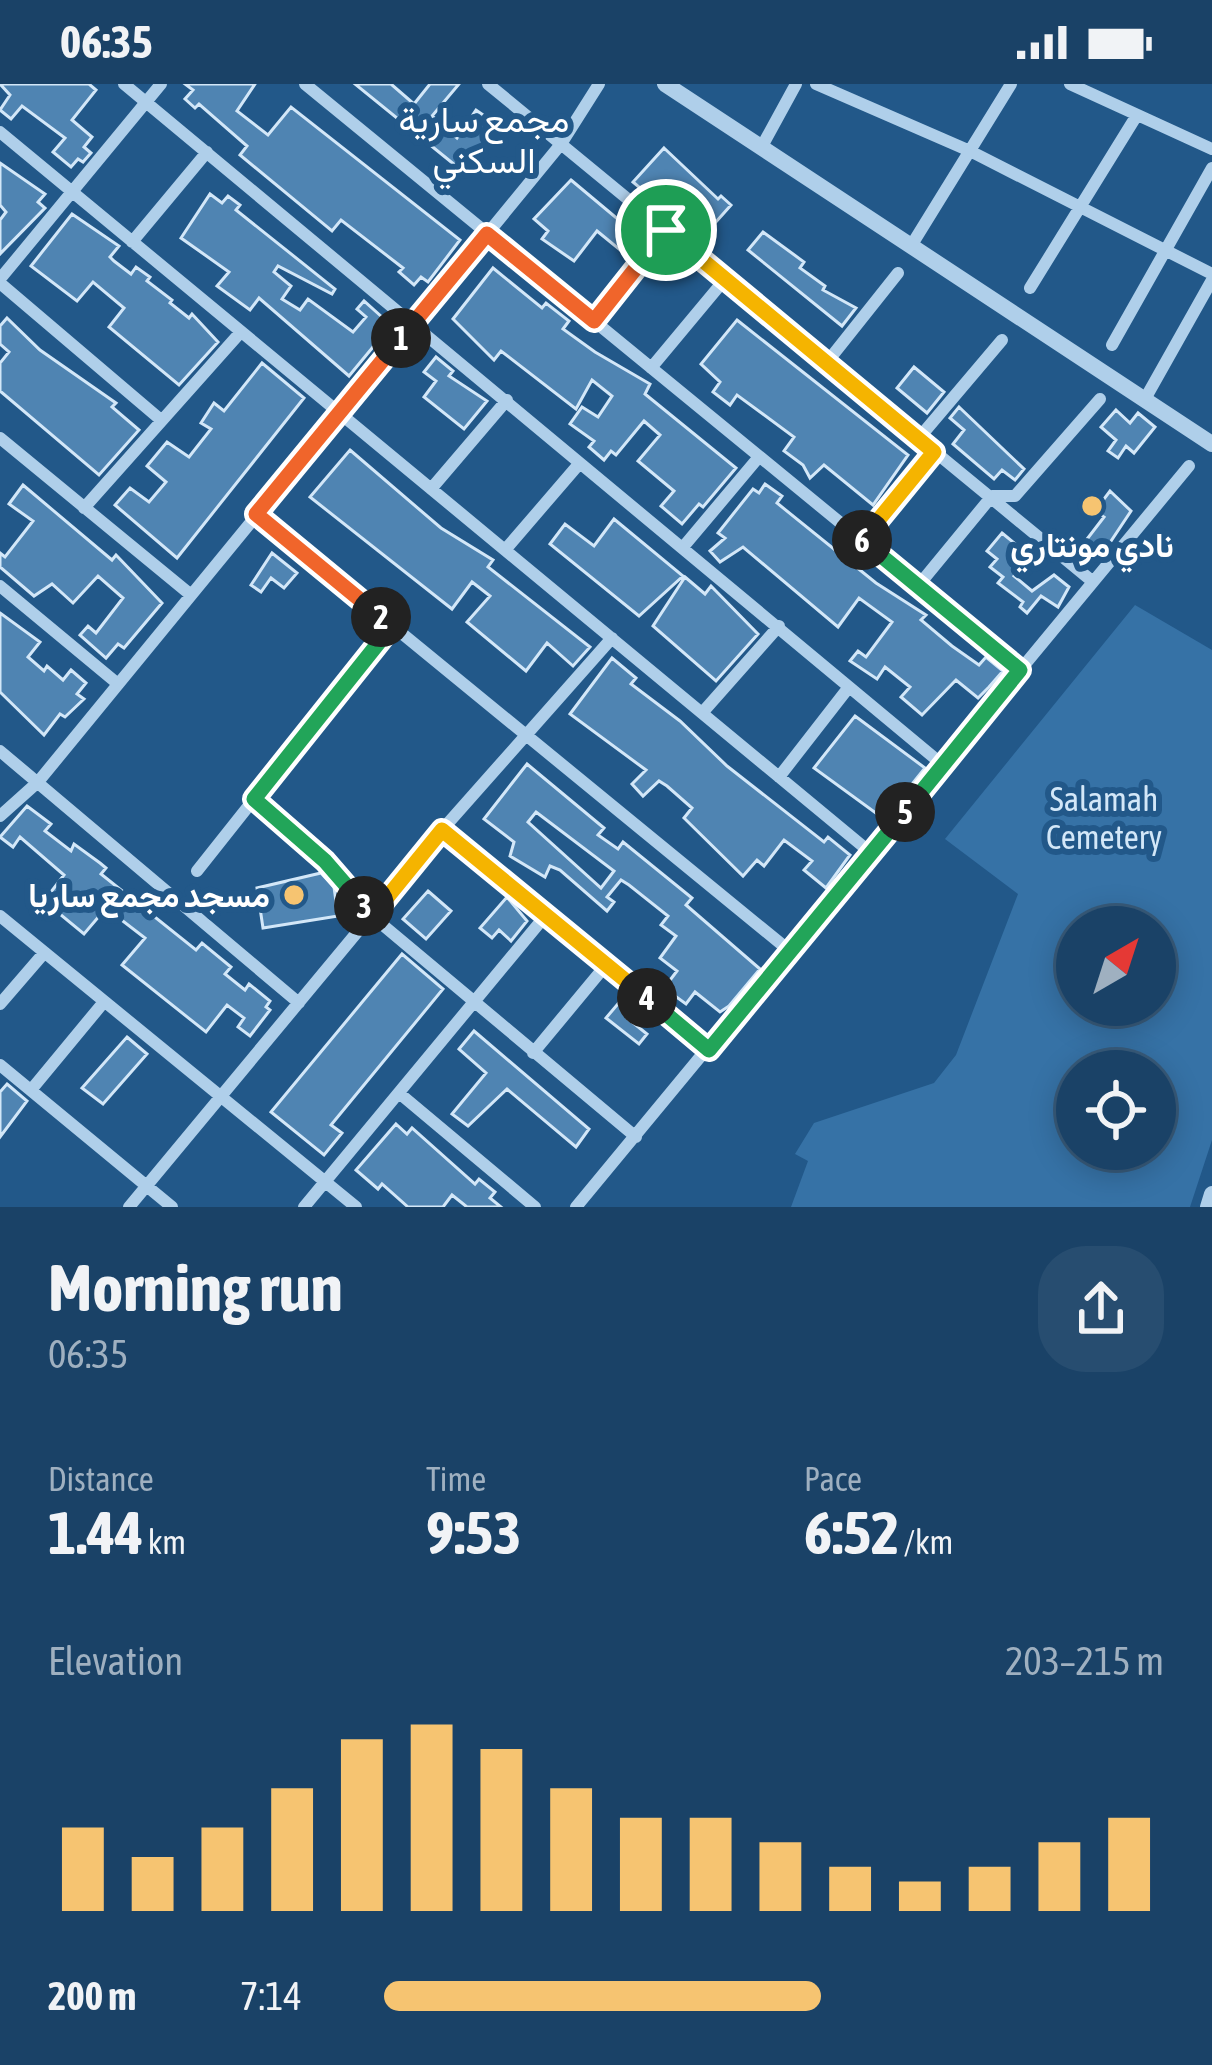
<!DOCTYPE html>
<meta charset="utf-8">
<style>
body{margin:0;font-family:"Asap Condensed",Vazirmatn,sans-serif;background:#274d70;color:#f1f3f6;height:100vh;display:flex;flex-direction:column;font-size:45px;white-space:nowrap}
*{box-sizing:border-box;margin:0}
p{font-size:39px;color:#9fb0c0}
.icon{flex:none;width:66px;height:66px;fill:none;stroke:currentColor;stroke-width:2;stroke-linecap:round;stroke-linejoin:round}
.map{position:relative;height:1123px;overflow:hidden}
.panel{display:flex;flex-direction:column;background:#1a4267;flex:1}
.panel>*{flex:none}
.needle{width:78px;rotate:39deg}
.buttons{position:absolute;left:1056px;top:822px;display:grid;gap:24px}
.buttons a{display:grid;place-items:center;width:120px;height:120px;border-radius:50%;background:#1a4267;box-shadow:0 6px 30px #0003,0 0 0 3px #385b7b;font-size:60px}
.pin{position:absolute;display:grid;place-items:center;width:102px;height:102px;color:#fff;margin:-51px;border:6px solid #fff;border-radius:50%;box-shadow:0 3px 12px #0007}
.km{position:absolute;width:60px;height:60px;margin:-30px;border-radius:50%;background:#222;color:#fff;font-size:33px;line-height:60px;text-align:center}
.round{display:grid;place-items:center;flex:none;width:126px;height:126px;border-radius:48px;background:#274d70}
.overview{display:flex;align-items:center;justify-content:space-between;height:204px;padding:0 48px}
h1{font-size:66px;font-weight:700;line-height:90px}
.metrics{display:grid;grid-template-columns:repeat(3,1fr);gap:18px;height:204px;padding:12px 48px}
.metrics div{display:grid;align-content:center}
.metrics b{font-size:60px;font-weight:700}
.metrics small{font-size:33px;font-weight:400}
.metrics p{font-size:33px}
.chart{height:336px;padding:24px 48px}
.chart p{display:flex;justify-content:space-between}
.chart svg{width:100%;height:216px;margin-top:12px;stroke:#f6c471;stroke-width:6}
ul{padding:0 48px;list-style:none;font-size:39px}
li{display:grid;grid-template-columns:192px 144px 1fr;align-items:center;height:90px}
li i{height:30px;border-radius:15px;background:#f6c471}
.status{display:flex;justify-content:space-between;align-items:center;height:84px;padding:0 60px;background:#1a4267;direction:ltr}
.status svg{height:33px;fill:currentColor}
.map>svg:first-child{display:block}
.green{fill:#3672a6;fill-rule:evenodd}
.building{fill:#4f84b2;stroke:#d3e7f8;stroke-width:3;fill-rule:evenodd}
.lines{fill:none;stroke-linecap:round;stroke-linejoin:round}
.minor{stroke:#afcfea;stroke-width:12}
.tertiary{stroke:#afcfea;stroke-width:16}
.split-1-casing{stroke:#fff;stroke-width:24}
.split-2-casing{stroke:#fff;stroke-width:24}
.split-3-casing{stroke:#fff;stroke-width:24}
.split-4-casing{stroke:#fff;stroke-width:24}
.split-5-casing{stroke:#fff;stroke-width:24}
.split-6-casing{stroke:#fff;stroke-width:24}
.split-7-casing{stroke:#fff;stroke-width:24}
.split-1{stroke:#f0652b;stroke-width:15}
.split-2{stroke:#f0652b;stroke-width:15}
.split-3{stroke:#22a559;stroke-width:15}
.split-4{stroke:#f5b400;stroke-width:15}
.split-5{stroke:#22a559;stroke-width:15}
.split-6{stroke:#22a559;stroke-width:15}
.split-7{stroke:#f5b400;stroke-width:15}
.poi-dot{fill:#f6c471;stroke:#225889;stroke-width:4.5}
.labels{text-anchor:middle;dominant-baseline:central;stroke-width:12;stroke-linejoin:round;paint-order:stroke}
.poi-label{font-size:33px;font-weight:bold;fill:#fff;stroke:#225889}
.park-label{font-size:33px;fill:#d3e7f8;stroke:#225889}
.neighbourhood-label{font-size:36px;fill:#fff;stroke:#225889}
</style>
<div class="status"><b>06:35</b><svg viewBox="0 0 49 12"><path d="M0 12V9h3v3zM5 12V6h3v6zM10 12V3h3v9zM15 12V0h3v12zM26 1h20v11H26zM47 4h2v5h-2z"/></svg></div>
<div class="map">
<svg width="1212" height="1123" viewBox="0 0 1212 1123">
<rect width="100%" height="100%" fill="#225889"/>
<path class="green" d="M1135,521l77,45v490l-22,67h-399l17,-46 -13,-7 19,-31 120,-40 22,-28 62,-161 -73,-55zM1077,843h78v78h-78zM1077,987h78v78h-78z"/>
<path class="building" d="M0,0h89l7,6 -24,30 20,17 -8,10 7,6 -8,9 -5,-3 -7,8 -18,-15 12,-14 -43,-32 -11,13 -11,-9 10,-15z
M185,0h70l-18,27 31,24 23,-28 169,133 -32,42 -7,-5 -7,8 -15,-13 4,-4 -62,-48 -9,11 -92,-76 7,-9 -48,-42 -4,4 -10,-9 8,-9z
M355,0h36l23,20 16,-20h29l-27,32 25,22 19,-28 25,17 -35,47z
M664,64l54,51 3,-3 10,9 -16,18 -50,-38 -12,14 -20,-17z
M0,79l45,31 -7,8 7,6 -45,46v-34l6,-8 -6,-7z
M571,96l73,61 -14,17 -33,-27 -23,30 -32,-22 6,-8 -14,-12z
M210,110l12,9 6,-7 12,9 -4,5 99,79 -3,5 -54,-28 -4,6 17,14 -9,13 18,11 8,-11 45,33 13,-15 -9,-8 7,-8 19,17 -4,4 8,8 -38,46 -90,-78 -9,12 -33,-24 12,-14 -48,-34z
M72,130l47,32 -9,11 4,4 17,13 5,-7 14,10 -3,4 25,19 -2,3 19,15 3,-4 26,28 -39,43 -70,-58 15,-19 -31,-26 -16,19 -46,-35z
M763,148l41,30 -4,6 25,18 -2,4 33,18 -14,18 -94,-76z
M493,184l49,40 4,-5 23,18 -6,8 32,23 55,32 -5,10 91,74 -33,39 -4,-3 -17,20 -21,-18 13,-15 -36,-30 22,-26 -16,-14 -28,34 -5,-4 -7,9 -15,-13 5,-6 -24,-17 12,-17 16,10 14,-21 -20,-16 -16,29 -75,-58 -7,9 -41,-41z
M7,234l33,32 76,53 -4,4 27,23 -40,45 -99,-84v-28l9,-11 -9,-8v-18z
M737,236l171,135 -35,50 -49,-40 -14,13 -7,-13 -19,-14 10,-14 -57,-42 -7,10 -17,-13 7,-10 -19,-18z
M436,273l17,14 -4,5 38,25 -23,28 -40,-32 12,-16 -12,-9z
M262,279l42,35 -127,160 -62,-53 15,-17 19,14 17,-20 -19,-16 20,-24 22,15 22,-28 -10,-6 13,-20 10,8z
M914,283l30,25 -17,21 -30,-25z
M959,323l65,62 -9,11 -13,-10 -8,9 -41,-35 11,-14 -14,-12z
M1116,326l14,13 8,-10 17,14 -21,26 -8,-7 -8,12 -10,-7 8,-11 -15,-13z
M350,366l91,78 52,32 -5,7 102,80 -17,19 -26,-23 -21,28 -59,-49 23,-26 -18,-14 -20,27 -142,-112z
M765,400l17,12 -5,7 99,80 50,32 -5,5 31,26 27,19 7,-8 17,14 -14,16 -11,11 -22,-18 -34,35 -21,-18 9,-10 -25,-20 -8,12 -27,-18 8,-10 8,6 26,-35 -33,-24 -21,29 -95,-80 -23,15 -10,-11 15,-13 -7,-5 35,-44 6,4z
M23,401l89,75 4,-5 46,48 -38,45 -6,-4 -12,14 -26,-23 8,-9 8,7 27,-35 -25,-22 -25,27 -21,-19 -18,12 -34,-29v-14l5,4 28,-36 -24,-17z
M1110,407l21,20 -30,45 -17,-13 20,-26 -9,-6z
M614,435l69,57 -44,40 -89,-72 15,-20 29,22z
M1002,449l28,23 -16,20 18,15 22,-16 15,12 -11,20 -17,-11 -14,17 -7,-6 3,-5 -25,-19 5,-6 -13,-10 7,-8 -10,-8z
M272,469l25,20 -13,15 -13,-10 -10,14 -10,-7z
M685,493l20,17 6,-8 47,48 -42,47 -63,-55z
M0,529l40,29 -12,15 16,14 3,-5 16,14 8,-10 15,13 -9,11 7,5 -19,18 -5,-3 -16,21 -44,-43z
M612,574l24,20 -5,6 49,37 47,45 97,76 4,-5 22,18 -24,33 -22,-18 8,-9 -28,-21 -20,26 -7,-6 -14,16 -59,-58 8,-10 -25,-22 -8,-5 -16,15 -11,-12 14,-14 -76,-56z
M855,632l70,52 -41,51 -70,-51z
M527,680l77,64 -6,7 20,14 5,-7 69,56 -6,7 74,64 -31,37 -9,6 -25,-20 -9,12 -22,-16 13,-17 -17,-13 16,-22 -15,-11 7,-9 -39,-31 -8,-5 -14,17 7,5 -7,9 -47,-41 -10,-4 -5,11 -35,-21 4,-14 -30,-23zM536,728l78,59 -13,17 -73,-66z
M27,722l24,18 -6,7 26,20 3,-7 26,19 6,5 -5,6 95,76 6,-7 29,24 -6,7 20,16 4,-6 21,17 -4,6 4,3 -20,26 -12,-9 6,-9 -17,-13 -21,27 -84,-67 23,-27 -39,-30 -22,26 -40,-33 20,-26 -44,-38 -7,10 -13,-10z
M321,789l13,14 4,29 -75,12 -6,-40z
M428,807l23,20 -25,28 -23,-20z
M507,813l20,24 -16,20 -12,-11 -7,8 -12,-10z
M402,870l41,35 -112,136 11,8 -18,22 -53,-43z
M622,915l13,10 -8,9 20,16 -8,10 -33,-26z
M474,947l115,98 -13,18 -69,-58 -39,37 -16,-12 34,-41 -27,-24z
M127,953l20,17 -44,50 -21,-16z
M7,1000l20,17 -27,36v-45z
M396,1040l11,10 5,-6 63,56 4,-5 16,13 -5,6 11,9h-34l-15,-12 -9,12h-35l-26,-23 -4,5 -22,-19z"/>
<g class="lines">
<path class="minor" d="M124,0l819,681
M305,0l715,586
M488,0l604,497
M816,0l154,67 242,123
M1070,0l142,65
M0,48l871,721
M761,64l35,-64
M132,158l75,-90
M911,162l100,-162
M0,195l161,-195
M0,199l161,137
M1030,204l107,-173
M594,237l72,-91
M1112,261l100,-177
M828,277l70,-88
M651,284l75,-90
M1145,315l67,-119
M0,354l191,157
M919,354l83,-98
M431,405l76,-89
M84,424l155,-174
M256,430l535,438
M861,458l74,-90
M684,462l74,-88
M505,466l74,-86
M0,502l118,98
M918,502l74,-90h23l85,-97
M702,629l77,-87
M0,667l299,252
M779,693l70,-90
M254,715l71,62 47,55 264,221
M0,732l38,-34 523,-638 38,-60
M442,746l267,220
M197,787l195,-246
M0,832l356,291
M0,920l44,-51
M533,969l73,-88
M0,981l172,142
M31,1006l72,-87
M399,1009l136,114
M129,1123l313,-377 170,-192
M304,1123l242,-292
M576,1123l613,-741"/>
<path class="tertiary" d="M665,0l547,360
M1208,1123l4,-13"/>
</g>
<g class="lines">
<g class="split-1-casing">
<path id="split-1" d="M401,254l86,-104 107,87 72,-91"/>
</g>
<g class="split-2-casing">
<path id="split-2" d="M381,533l-125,-103 145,-176"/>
</g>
<g class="split-3-casing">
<path id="split-3" d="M364,822l-39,-45 -71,-62 138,-173 -11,-9"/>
</g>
<g class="split-4-casing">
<path id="split-4" d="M364,822l8,10 70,-86 205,168"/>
</g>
<g class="split-5-casing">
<path id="split-5" d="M647,914l62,52 196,-238"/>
</g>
<g class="split-6-casing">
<path id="split-6" d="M862,456l158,130 -115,142"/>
</g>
<g class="split-7-casing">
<path id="split-7" d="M666,146l268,222 -72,88"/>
</g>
<use href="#split-1" class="split-1"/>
<use href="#split-2" class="split-2"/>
<use href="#split-3" class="split-3"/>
<use href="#split-4" class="split-4"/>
<use href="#split-5" class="split-5"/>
<use href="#split-6" class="split-6"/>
<use href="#split-7" class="split-7"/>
</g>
<g class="poi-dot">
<circle cx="1092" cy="422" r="12"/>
<circle cx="294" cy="811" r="12"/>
</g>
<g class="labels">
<g class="poi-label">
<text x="1092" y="461">نادي مونتاري</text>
<text x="270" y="811" text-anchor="end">مسجد مجمع ساريا</text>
</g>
<g class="park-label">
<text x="1104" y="715">Salamah<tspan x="1104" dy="38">Cemetery</tspan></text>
</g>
<g class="neighbourhood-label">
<text x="484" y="35">مجمع سارية<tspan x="484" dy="41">السكني</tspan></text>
</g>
</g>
</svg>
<div class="buttons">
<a><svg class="needle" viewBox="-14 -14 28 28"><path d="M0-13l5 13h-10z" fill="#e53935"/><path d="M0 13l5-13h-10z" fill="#9fb0c0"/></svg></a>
<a><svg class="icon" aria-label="locate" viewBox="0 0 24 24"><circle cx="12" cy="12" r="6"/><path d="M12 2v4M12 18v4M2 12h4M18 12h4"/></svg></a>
</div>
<div class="pin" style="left:666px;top:146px;background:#1e9e55"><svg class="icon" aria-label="arrive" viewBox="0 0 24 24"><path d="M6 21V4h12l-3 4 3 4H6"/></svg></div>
<b class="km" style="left:401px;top:254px">1</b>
<b class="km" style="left:381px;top:533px">2</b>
<b class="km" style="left:364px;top:822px">3</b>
<b class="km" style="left:647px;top:914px">4</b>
<b class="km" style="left:905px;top:728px">5</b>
<b class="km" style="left:862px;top:456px">6</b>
</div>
<section class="panel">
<div class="overview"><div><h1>Morning run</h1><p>06:35</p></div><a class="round"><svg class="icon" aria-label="share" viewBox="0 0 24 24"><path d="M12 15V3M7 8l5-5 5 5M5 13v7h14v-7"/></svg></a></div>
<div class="metrics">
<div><p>Distance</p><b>1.44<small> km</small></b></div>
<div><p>Time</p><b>9:53</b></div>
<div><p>Pace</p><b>6:52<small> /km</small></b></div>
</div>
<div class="chart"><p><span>Elevation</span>203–215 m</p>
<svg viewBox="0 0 160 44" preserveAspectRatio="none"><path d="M5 44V27M15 44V33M25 44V27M35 44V19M45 44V9M55 44V6M65 44V11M75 44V19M85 44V25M95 44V25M105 44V30M115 44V35M125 44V38M135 44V35M145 44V30M155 44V25"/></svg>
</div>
<ul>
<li><b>200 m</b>7:14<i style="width:56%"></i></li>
</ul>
</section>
